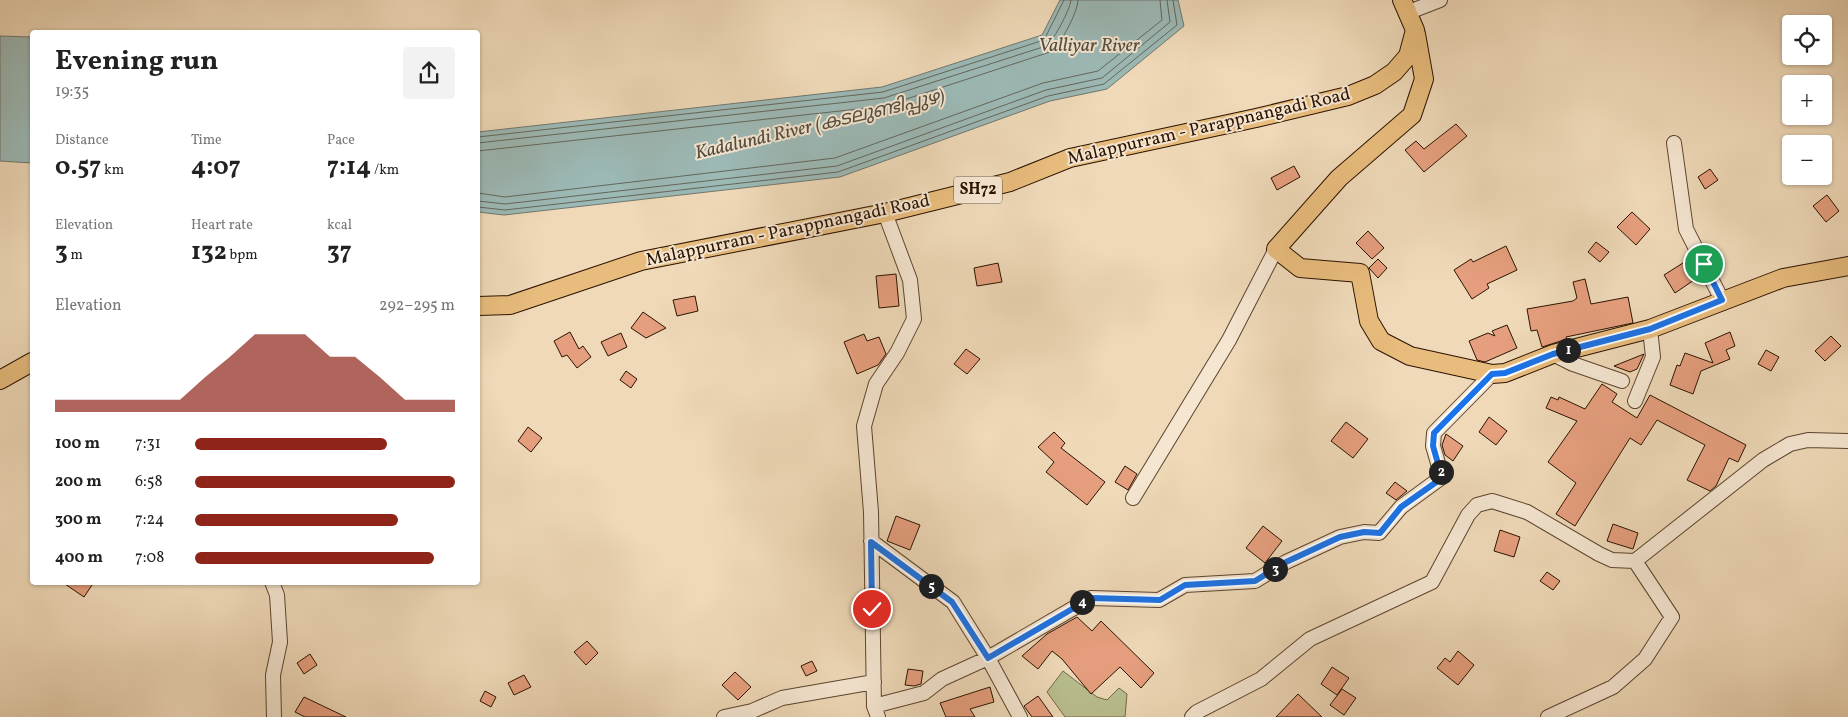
<!DOCTYPE html>
<meta charset="utf-8">
<style>
body{margin:0;font-family:Vollkorn,"Noto Sans Malayalam",serif;background:#f2f2f2;color:#222;height:100vh;display:flex;flex-direction:column;font-size:19px;white-space:nowrap}
*{box-sizing:border-box;margin:0}
p{font-size:16px;color:#767676}
.icon{flex:none;width:28px;height:28px;fill:none;stroke:currentColor;stroke-width:2;stroke-linecap:round;stroke-linejoin:round}
.map{position:relative;flex:1;overflow:hidden}
.sheet{position:absolute;left:30px;top:30px;width:450px;height:555px;display:flex;flex-direction:column;background:#fff;border-radius:5px;box-shadow:0 1px 4px #0004}
.sheet>*{flex:none}
.tools{position:absolute;left:1782px;top:15px;display:grid;gap:10px}
.tools a{display:grid;place-items:center;width:50px;height:50px;border-radius:5px;background:#fff;box-shadow:0 1px 4px #0004;font-size:25px}
.pin{position:absolute;display:grid;place-items:center;width:42px;height:42px;color:#fff;margin:-21px;border:2px solid #fff;border-radius:50%;box-shadow:0 1px 5px #0007}
.km{position:absolute;width:25px;height:25px;margin:-12px;border-radius:50%;background:#222;color:#fff;font-size:14px;line-height:25px;text-align:center}
.round{display:grid;place-items:center;flex:none;width:52px;height:52px;border-radius:5px;background:#f2f2f2}
.head{display:flex;align-items:center;justify-content:space-between;height:85px;padding:0 25px}
h1{font-size:28px;font-weight:700;line-height:38px}
.figures{display:grid;grid-template-columns:repeat(3,1fr);gap:8px;height:85px;padding:5px 25px}
.figures div{display:grid;align-content:center}
.figures b{font-size:25px;font-weight:700}
.figures small{font-size:14px;font-weight:400}
.figures p{font-size:14px}
.chart{height:140px;padding:10px 25px}
.chart p{display:flex;justify-content:space-between}
.chart svg{width:100%;height:90px;margin-top:5px;fill:#8f2418;opacity:.7}
ul{padding:0 25px;list-style:none;font-size:16px}
li{display:grid;grid-template-columns:80px 60px 1fr;align-items:center;height:38px}
li i{height:12px;border-radius:6px;background:#8f2418}
.map>svg:first-child{display:block}
.green{fill:#b9bf8f;stroke:#726948}
.water{fill:#9cb9b6;stroke:#6f776d}
.lines{fill:none;stroke-linecap:round;stroke-linejoin:round}
.shore{stroke:#64665b;stroke-width:1}
.building{fill:#e69f7e;stroke:#2b1300}
.minor-casing{stroke:#5c442e;stroke-width:16}
.major-casing{stroke:#2b1300;stroke-width:20}
.minor{stroke:#f5e6d1;stroke-width:14}
.major{stroke:#e8bc7c;stroke-width:18}
.route-casing{stroke:#fff;stroke-width:10}
.route{stroke:#1a73e8;stroke-width:6}
.labels{text-anchor:middle;dominant-baseline:central;stroke-width:4;stroke-linejoin:round;paint-order:stroke}
.shield{fill:#f5e6d1;stroke:#68523f;stroke-width:1}
.shield-label{font-size:16px;font-weight:bold;fill:#2b1300}
.street-label{font-size:18px;fill:#2b1300;stroke:#f5e6d1}
.water-label{font-size:19px;font-style:italic;fill:#534d40;stroke:#f5e6d1}
</style>
<div class="map">
<svg width="1848" height="717" viewBox="0 0 1848 717">
<rect width="100%" height="100%" fill="#efd9b8"/>
<filter id="stains"><feTurbulence type="fractalNoise" baseFrequency=".004" numOctaves="4"/><feColorMatrix values="0 0 0 0 .2 0 0 0 0 .09 0 0 0 0 .02 0 0 0 .5 -.17"/></filter>
<radialGradient id="worn" r=".72"><stop offset=".6" stop-color="#630" stop-opacity="0"/><stop offset="1" stop-color="#630" stop-opacity=".3"/></radialGradient>
<path class="green" d="M1063,671l34,26 10,3 12,-12 8,6 -2,23h-60l-18,-25z"/>
<path class="water" d="M1060,0h118l6,26 -77,63 -57,12 -210,76 -336,38 -26,-3v-80l404,-45 160,-52z
M0,36l32,1v126l-32,-2z"/>
<g class="lines">
<path class="shore" d="M478,137l405,-45 161,-52 20,-40
M478,143l406,-45 162,-52c8,-6 24,-36 25,-46
M478,151l407,-45 165,-54c10,-6 28,-40 28,-52
M478,193l27,4 330,-39 208,-75 55,-12 64,-51 -2,-20
M478,201l27,3 332,-38 209,-76 56,-12 68,-56 -3,-22
M478,207l27,3 333,-38 210,-76 56,-12 73,-59 -4,-25"/>
</g>
<path class="building" d="M1456,124l11,12 -43,36 -19,-22 11,-9 8,8z
M1294,166l6,11 -23,13 -6,-12z
M1710,169l8,11 -13,9 -7,-12z
M1827,195l12,16 -13,11 -13,-16z
M1632,212l18,17 -14,16 -19,-18z
M1368,231l16,17 -12,11 -16,-16z
M1596,242l13,10 -9,10 -12,-10z
M1506,246l11,24 -30,14 2,4 -17,11 -18,-29 17,-11 2,3z
M1378,259l9,9 -9,10 -9,-10z
M998,263l4,19 -25,4 -3,-18z
M1683,263l11,17 -19,13 -11,-18z
M896,274l3,32 -20,2 -3,-32z
M1585,279l6,25 37,-7 5,26 -67,14 1,2 -25,8 -5,-17 -6,1 -4,-22 46,-8 4,-3 -4,-16z
M695,296l3,15 -21,5 -4,-16z
M643,312l23,16 -20,10 -15,-10z
M1507,325l10,23 -32,14 -8,-2 -8,-19 19,-8 7,3 -3,-5z
M570,332l9,17 4,-3 8,11 -14,11 -10,-13 -5,2 -8,-16z
M1730,332l5,14 -9,4 4,9 -29,12 -8,23 -23,-9 7,-20 3,1 5,-13 28,10 -8,-20z
M621,333l6,14 -19,9 -7,-14z
M864,334l3,7 12,-4 7,17 -8,11 -21,9 -13,-32z
M1831,336l10,10 -16,15 -10,-10z
M966,349l14,10 -13,15 -13,-10z
M1766,350l13,7 -8,14 -13,-7z
M1644,354l-7,15 -7,3 -16,-6z
M626,371l11,8 -6,9 -11,-8z
M1602,384l15,10 -5,8 25,16 13,-23 96,50 -8,17 -9,-4 -13,28 -6,5 -23,-11 18,-35 -48,-25 -16,25 -11,-7 -55,88 -19,-12 20,-31 -28,-21 29,-41 -31,-13 5,-11 7,3 1,-3 26,12z
M1489,417l18,14 -11,14 -17,-13z
M1346,422l22,17 -15,19 -22,-17z
M528,427l14,11 -11,14 -13,-11z
M1054,432l11,11 -4,5 44,34 -18,23 -41,-33 8,-10 -16,-15z
M1446,434l17,12 -10,15 -8,-6 -3,-10z
M1125,466l12,8 -9,16 -13,-8z
M1395,482l12,9 -11,9 -10,-7z
M896,516l24,9 -10,25 -23,-9z
M1613,524l25,9 -5,16 -26,-8z
M1263,526l19,15 -17,22 -19,-15z
M1500,530l20,7 -6,20 -20,-6z
M1547,572l13,9 -7,9 -13,-9z
M62,582h32l-10,15z
M1077,617l15,14 9,-10 53,52 -13,15 -21,-21 -29,27 -29,-35 -10,-8 -14,18 -16,-13 25,-22z
M587,641l11,12 -12,12 -12,-13z
M1458,651l16,14 -16,20 -21,-17 8,-10 5,4z
M310,654l7,11 -13,9 -7,-11z
M812,661l5,10 -11,5 -5,-10z
M1332,667l17,11 -12,17 -16,-11z
M908,669l15,2 -2,13 -7,2 -9,-1z
M735,672l16,15 -13,13 -16,-15z
M524,675l7,12 -17,8 -6,-12z
M990,687l4,15 -24,7 5,8h-29l-6,-14z
M1342,689l14,9 -12,17 -14,-10z
M485,691l11,6 -5,10 -11,-6z
M1298,694l24,23h-46z
M1038,696l15,21h-21l-8,-11z
M304,697l42,20h-41l-10,-5z"/>
<g class="lines">
<g class="minor-casing">
<path id="minor" d="M1409,12l31,-12
M1674,143l12,86 36,71
M1553,354l20,10 49,17
M1635,401l18,-44 -3,-28
M1133,498l96,-158 47,-91
M871,541l82,61 35,56 32,59
M272,582l5,13 3,47 -7,33 1,42
M874,706l50,-13 18,-14 46,-21 103,-60 68,2 26,-15 70,-4 31,-19 54,-25 24,-5 15,1 22,-26 41,-30 -9,-31 1,-13 58,-59
M724,717l28,-6 30,-13 92,-16
M878,717l-4,-11 -3,-194 -7,-86 12,-42 21,-31 17,-34 -4,-39 -25,-67
M1192,717l5,-5 64,-33 49,-40 122,-57 36,-67 9,-10 15,-4 35,11 72,42 13,6 23,1 128,-101 27,-16 18,-4 40,1
M1548,717l65,-30 32,-28 27,-42 -37,-56"/>
</g>
<g class="major-casing">
<path id="major" d="M1416,34l8,45 -12,36 -73,63 -63,71 24,19 60,5 9,48 12,20 29,15 82,18 13,-1 48,-19 97,-25 133,-51 65,-12
M478,306l32,-1 131,-44 244,-48 125,-31 60,-24 186,-40 92,-22 27,-11 19,-13 14,-16 7,-26 -13,-30
M0,380l32,-18"/>
</g>
<use href="#minor" class="minor"/>
<use href="#major" class="major"/>
</g>
<g class="lines">
<g class="route-casing">
<path id="route" d="M872,609l-1,-67 81,60 36,56 103,-60 69,2 25,-15 70,-4 31,-19 54,-25 24,-5 16,1 21,-26 41,-29 -9,-32 1,-13 58,-59 13,-1 48,-19 97,-25 72,-29 -18,-36"/>
</g>
<use href="#route" class="route"/>
</g>
<g class="labels">
<rect class="shield" x="954" y="176.5" width="48" height="27" rx="4"/>
<g class="shield-label">
<text x="978" y="190">SH72</text>
</g>
<g class="street-label">
<text transform="translate(1209 127) rotate(-13)">Malappurram - Parappnangadi Road</text>
<text transform="translate(788 231) rotate(-12)">Malappurram - Parappnangadi Road</text>
</g>
<g class="water-label">
<text x="1089" y="46">Valliyar River</text>
<text transform="translate(820 125) rotate(-13)">Kadalundi River (കടലുണ്ടിപ്പുഴ)</text>
</g>
</g>
<rect width="100%" height="100%" filter="url(#stains)"/>
<rect width="100%" height="100%" fill="url(#worn)"/>
</svg>
<div class="tools">
<a><svg class="icon" aria-label="locate" viewBox="0 0 24 24"><circle cx="12" cy="12" r="6"/><path d="M12 2v4M12 18v4M2 12h4M18 12h4"/></svg></a>
<a>+</a>
<a>−</a>
</div>
<div class="pin" style="left:1704px;top:264px;background:#1e9e55"><svg class="icon" aria-label="arrive" viewBox="0 0 24 24"><path d="M6 21V4h12l-3 4 3 4H6"/></svg></div>
<div class="pin" style="left:872px;top:609px;background:#d93025"><svg class="icon" aria-label="check" viewBox="0 0 24 24"><path d="M5 12l5 5 9-10"/></svg></div>
<b class="km" style="left:1568px;top:350px">1</b>
<b class="km" style="left:1441px;top:472px">2</b>
<b class="km" style="left:1275px;top:569px">3</b>
<b class="km" style="left:1082px;top:602px">4</b>
<b class="km" style="left:931px;top:586px">5</b>
<section class="sheet">
<div class="head"><div><h1>Evening run</h1><p>19:35</p></div><a class="round"><svg class="icon" aria-label="share" viewBox="0 0 24 24"><path d="M12 15V3M7 8l5-5 5 5M5 13v7h14v-7"/></svg></a></div>
<div class="figures">
<div><p>Distance</p><b>0.57<small> km</small></b></div>
<div><p>Time</p><b>4:07</b></div>
<div><p>Pace</p><b>7:14<small> /km</small></b></div>
</div>
<div class="figures">
<div><p>Elevation</p><b>3<small> m</small></b></div>
<div><p>Heart rate</p><b>132<small> bpm</small></b></div>
<div><p>kcal</p><b>37</b></div>
</div>
<div class="chart"><p><span>Elevation</span>292–295 m</p>
<svg viewBox="0 0 160 44" preserveAspectRatio="none"><path d="M0 44V38L10 38L20 38L30 38L40 38L50 38L60 27L70 17L80 6L90 6L100 6L110 17L120 17L130 27L140 38L150 38L160 38V44z"/></svg>
</div>
<ul>
<li><b>100 m</b>7:31<i style="width:74%"></i></li>
<li><b>200 m</b>6:58<i style="width:100%"></i></li>
<li><b>300 m</b>7:24<i style="width:78%"></i></li>
<li><b>400 m</b>7:08<i style="width:92%"></i></li>
</ul>
</section>
</div>
